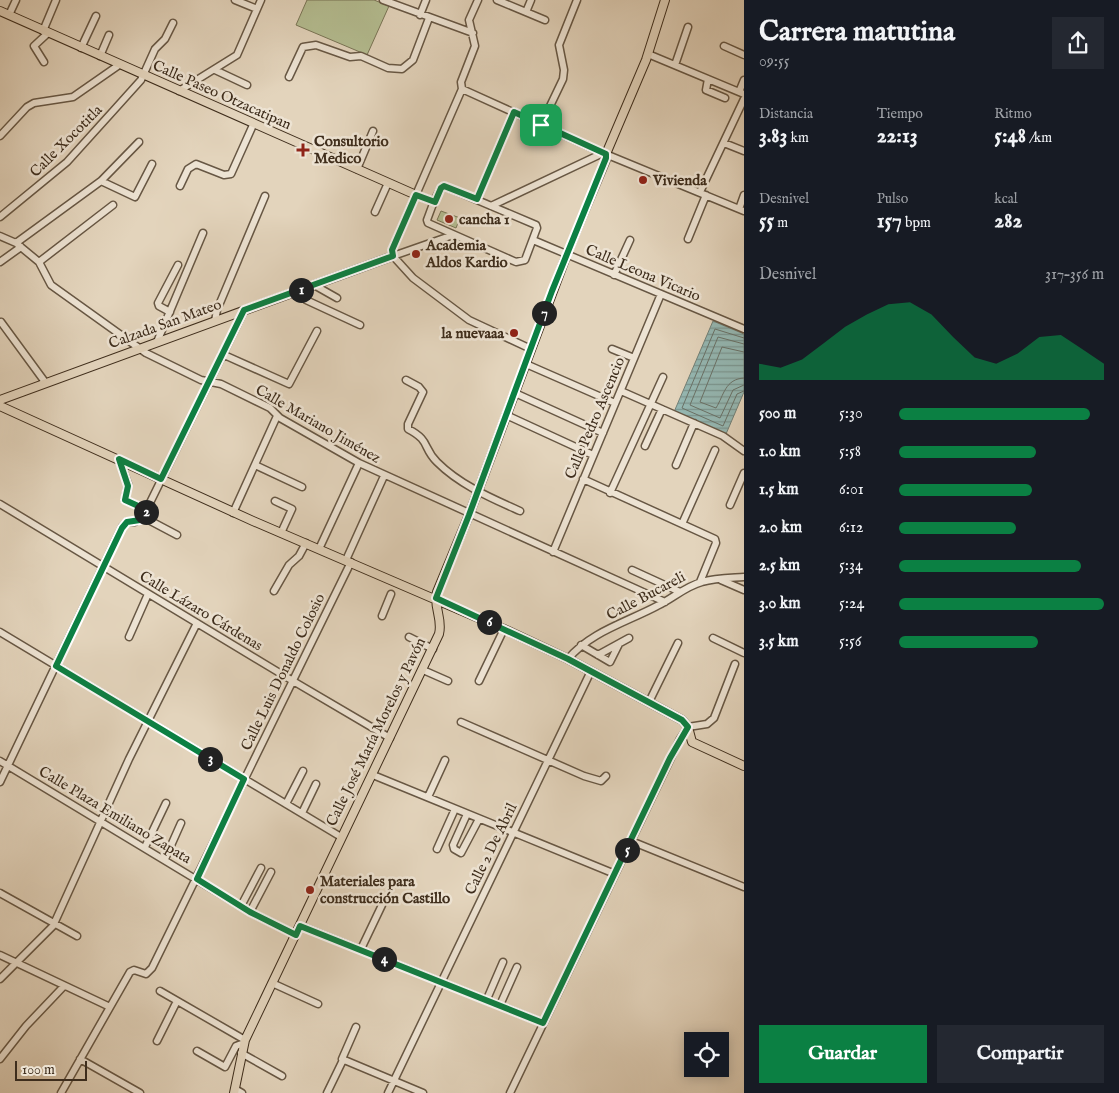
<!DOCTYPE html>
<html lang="es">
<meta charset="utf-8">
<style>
body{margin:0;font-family:"IM FELL English",serif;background:#242831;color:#f1f3f6;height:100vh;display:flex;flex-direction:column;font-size:19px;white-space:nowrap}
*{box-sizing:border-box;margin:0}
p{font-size:16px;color:#9ea1a6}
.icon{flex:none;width:28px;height:28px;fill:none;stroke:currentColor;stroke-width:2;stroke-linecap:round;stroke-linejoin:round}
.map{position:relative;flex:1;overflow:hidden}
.sheet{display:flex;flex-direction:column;background:#171b24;width:375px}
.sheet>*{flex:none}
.buttons{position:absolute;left:684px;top:1032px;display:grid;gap:10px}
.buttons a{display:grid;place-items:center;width:45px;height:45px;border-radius:0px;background:#171b24;box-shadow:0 2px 12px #0003;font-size:25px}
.scale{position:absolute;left:15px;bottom:12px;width:72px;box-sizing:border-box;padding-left:5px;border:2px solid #3e2d1c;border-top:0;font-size:14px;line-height:18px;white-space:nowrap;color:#3e2d1c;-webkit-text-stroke:4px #ede3d3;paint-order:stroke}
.pin{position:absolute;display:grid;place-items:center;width:42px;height:42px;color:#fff;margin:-21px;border-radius:10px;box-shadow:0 2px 8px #0006}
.km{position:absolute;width:25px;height:25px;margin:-12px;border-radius:50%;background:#222;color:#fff;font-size:14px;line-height:25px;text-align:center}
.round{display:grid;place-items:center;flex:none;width:52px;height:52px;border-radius:0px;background:#242831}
.headline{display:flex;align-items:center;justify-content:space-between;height:85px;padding:0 15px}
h1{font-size:28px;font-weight:800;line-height:38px}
.metrics{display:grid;grid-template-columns:repeat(3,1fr);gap:8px;height:85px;padding:5px 15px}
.metrics div{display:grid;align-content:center}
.metrics b{font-size:21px;font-weight:800}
.metrics small{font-size:14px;font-weight:400}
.metrics p{font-size:14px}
.chart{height:140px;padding:10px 15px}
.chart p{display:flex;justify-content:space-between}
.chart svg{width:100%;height:90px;margin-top:5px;fill:#0b8043;opacity:.7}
.primary-button{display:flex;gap:10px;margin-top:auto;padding:10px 15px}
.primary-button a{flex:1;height:58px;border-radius:0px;background:#0b8043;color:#fff;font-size:20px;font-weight:800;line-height:58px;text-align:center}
.primary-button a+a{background:#242831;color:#f1f3f6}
ul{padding:0 15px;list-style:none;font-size:16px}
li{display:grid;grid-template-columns:80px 60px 1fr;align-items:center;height:38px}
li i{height:12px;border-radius:6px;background:#0b8043}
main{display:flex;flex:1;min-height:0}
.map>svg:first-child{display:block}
.garden{fill:#b4bd91;stroke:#797556}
.water{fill:url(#water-rules);stroke:#728077}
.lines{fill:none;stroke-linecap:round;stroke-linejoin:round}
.shore{stroke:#6a7268;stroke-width:1}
.minor-casing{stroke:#675744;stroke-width:9}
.major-casing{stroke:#3e2d1c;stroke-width:10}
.minor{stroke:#ede3d3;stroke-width:6}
.major{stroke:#e3d4bc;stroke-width:8}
.route-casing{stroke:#fff;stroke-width:10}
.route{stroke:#0b8043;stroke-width:6}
.poi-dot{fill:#8f2418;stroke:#ede3d3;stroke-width:2}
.labels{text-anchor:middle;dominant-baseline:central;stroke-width:5;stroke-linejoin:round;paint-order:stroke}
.street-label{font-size:15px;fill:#3e2d1c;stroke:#ede3d3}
.poi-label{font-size:15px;font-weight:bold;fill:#3e2d1c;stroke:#ede3d3;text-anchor:start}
</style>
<main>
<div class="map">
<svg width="744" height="1093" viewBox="0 0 744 1093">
<defs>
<pattern id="water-rules" width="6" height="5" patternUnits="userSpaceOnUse" patternTransform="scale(1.25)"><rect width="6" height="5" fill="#95b8b3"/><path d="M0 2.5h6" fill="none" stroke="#7b9691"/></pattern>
</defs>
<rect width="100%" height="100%" fill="#e3d4bc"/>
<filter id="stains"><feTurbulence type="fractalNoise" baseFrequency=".004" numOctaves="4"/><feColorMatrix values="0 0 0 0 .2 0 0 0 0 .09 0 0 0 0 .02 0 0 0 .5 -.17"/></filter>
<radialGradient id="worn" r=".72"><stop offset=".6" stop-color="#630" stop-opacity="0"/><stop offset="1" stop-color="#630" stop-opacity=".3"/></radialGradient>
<path class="garden" d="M307,0h67l15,6 -22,49 -71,-30z
M441,211l19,7 -4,10 -19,-8z"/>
<path class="water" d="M713,321l31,13v58l-18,42 -52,-22z"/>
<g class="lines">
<path class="shore" d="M744,338l-29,-9 -33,79 41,18 14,-32 7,-3
M744,344l-26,-7 -28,68 30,13 13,-28 11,-5
M744,352l-22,-5 -22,55 16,6c8,-13 9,-29 28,-30"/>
<g class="minor-casing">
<path id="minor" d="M235,0l22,9
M383,0l90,33
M497,0l48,20
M526,12l5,-12
M9,15l7,-15
M420,15l6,-15
M43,31l13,-31
M724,46l20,9
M81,48l15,-32
M648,54l96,40
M100,56l9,-21
M44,62l-10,-16 14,-13
M675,65l13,-38
M215,70l32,15
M289,77l14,-30 13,-2 34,12 11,-1 27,12 14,1 11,-9 16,-42
M708,79l-2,11 19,8
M462,89l141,64 141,58
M179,91l58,-36 24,-55
M739,92l5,-12
M541,125l22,-46 1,-9 -5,-25 18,-45
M0,136l27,-29 7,-4 39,-6 46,-32
M724,143l20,8
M357,169l16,-38
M101,181l34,16 17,-33
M180,186l8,-17 8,-5 28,11 7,-1 22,-49
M444,186l92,39 1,3 -12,32 -9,2 -88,-39 -1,-3c4,-10 9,-28 17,-34z
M700,192l44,-93
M416,195l19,7
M477,199l37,-87
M491,206l112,-53
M739,209l5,-14
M375,212l13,-29
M0,217l67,-55 47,-52 27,-30 14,-31 10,-10 8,-16
M0,236l16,7 23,19 12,23 95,68 55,27 20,4 49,24 10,10 79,45 306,139
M688,239l18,-44
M533,240l211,89
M16,243l85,-62 38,-39
M567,254l39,-93v-7
M393,256l-1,-6 70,-161 -1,-7 14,-36 -6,-26 9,-20
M393,256l20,22 56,42 62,29
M393,256l60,-21
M0,262l21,-15
M39,262l74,-57
M614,275l16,-35
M314,285l23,13
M297,292l9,8 54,25
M170,312l-11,-6 -1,-3 20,-38
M215,321l2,-11 48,-114
M1,322l44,60
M157,342l46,-109
M612,349l22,9
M222,354l67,30 28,-53
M526,364l89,39
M406,380l13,7 4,5 -15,32v5c23,12 14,18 29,33 23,23 54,36 83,49
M621,391l102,45 21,15
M515,393l88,40
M506,415l87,40
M645,446l17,-37
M119,459l9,25 -3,16 22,10
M255,465l47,22
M676,465l18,-42
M583,479l132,60 1,4 -16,39
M610,493l53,-116
M275,501l17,8 -11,24
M0,504l293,177 97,57
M730,505l14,-32
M233,513l44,-97
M143,517l34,18
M682,524l33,-74
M319,549l40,-86
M553,552l108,-258
M346,560l38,-84
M632,570l48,22
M721,580l23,10
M274,591l15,-26 10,-9 7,-13
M382,616l9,-22
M0,632l341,205
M129,637l19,-43
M409,637l24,12
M713,638l31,15
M581,645l29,17 9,-18
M598,655l31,-17
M568,659c22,-27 59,-37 89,-53 15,-7 29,-20 45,-24 13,-4 28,-4 42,-5
M423,670l25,11
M479,681l25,-52
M649,702l29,-59
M461,722l123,54 17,5 5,-5
M0,761l250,151 46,23
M373,775l242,99
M0,782l122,-255 5,-5h8l8,-5 101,-206
M428,797l17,-37
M286,804l17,-33
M302,813l14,-29
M467,814l-14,31 1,4 7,4 18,-34
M631,841l113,46
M145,847l21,-44
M437,849l18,-40
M165,859l16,-36
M0,893l77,43
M241,906l20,-38
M250,912l21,-40
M301,926l242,97
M361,949l21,-44
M0,955l110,52
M0,979l53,-53 76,-167 68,-136
M272,983l46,21
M160,991l85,49
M487,999l16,-37
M500,1005l17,-38
M356,1027l-14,32 81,34
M157,1041l20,-40
M197,1051l28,16 11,-21 8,-3
M241,1053l41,23
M0,1059l26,-33 38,-40
M80,1059l60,34
M235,1089l7,4
M61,1093l69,-121 4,-2 12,4 6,-6 199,-406
M327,1093l16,-33
M388,1093l203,-422
M510,1093l170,-354 8,-12 19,-3 7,-6 21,-54"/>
</g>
<g class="major-casing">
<path id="major" d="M0,11l416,184
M606,154l40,-94 19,-60
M0,400l393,-144
M0,406l253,115 251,108 64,30 114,61 6,7 4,15 52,24
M234,1093l11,-53 194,-406c4,-15 -6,-28 -2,-42l32,-77 98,-261"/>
</g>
<use href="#minor" class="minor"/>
<use href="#major" class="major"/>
</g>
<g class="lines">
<g class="route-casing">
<path id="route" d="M514,112l92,42v4l-54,133 -83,224 -33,83 132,61 114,61 6,7 -18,31 -127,265 -243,-97 -4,9 -46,-23 -53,-33 47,-100 -188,-113 66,-138 5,-6 13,-2 7,-10 -22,-10 3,-14 -9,-27 42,20 83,-169 149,-54 -1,-6 24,-55 19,7 6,-14 3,-2 33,13z"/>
</g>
<use href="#route" class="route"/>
</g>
<g class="poi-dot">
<path d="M300.5 142.5h5v5h5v5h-5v5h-5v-5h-5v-5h5z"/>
<circle cx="643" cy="180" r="5"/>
<circle cx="449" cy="219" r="5"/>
<circle cx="416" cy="254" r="5"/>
<circle cx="514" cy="333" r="5"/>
<circle cx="310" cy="890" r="5"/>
</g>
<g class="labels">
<g class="street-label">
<text transform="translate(222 95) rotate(24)">Calle Paseo Otzacatipan</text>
<text transform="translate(66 141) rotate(-45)">Calle Xocotitla</text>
<text transform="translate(643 273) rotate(23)">Calle Leona Vicario</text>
<text transform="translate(165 324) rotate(-20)">Calzada San Mateo</text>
<text transform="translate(595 418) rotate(-67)">Calle Pedro Ascencio</text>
<text transform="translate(318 424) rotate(30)">Calle Mariano Jiménez</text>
<text transform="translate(646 596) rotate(-28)">Calle Bucareli</text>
<text transform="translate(201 611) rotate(31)">Calle Lázaro Cárdenas</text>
<text transform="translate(283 672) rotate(-64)">Calle Luis Donaldo Colosio</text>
<text transform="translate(376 732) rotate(-64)">Calle José María Morelos y Pavón</text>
<text transform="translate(115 815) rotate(31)">Calle Plaza Emiliano Zapata</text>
<text transform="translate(491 849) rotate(-64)">Calle 2 De Abril</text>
</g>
<g class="poi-label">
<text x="314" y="141">Consultorio<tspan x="314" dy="17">Medico</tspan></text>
<text x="653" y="180">Vivienda</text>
<text x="459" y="219">cancha 1</text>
<text x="426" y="245">Academia<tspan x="426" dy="17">Aldos Kardio</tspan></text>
<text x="504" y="333" text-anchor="end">la nuevaaa</text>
<text x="320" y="881">Materiales para<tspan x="320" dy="17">construcción Castillo</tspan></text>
</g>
</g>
<rect width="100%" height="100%" filter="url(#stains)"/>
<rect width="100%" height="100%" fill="url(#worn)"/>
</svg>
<div class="buttons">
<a><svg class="icon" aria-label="locate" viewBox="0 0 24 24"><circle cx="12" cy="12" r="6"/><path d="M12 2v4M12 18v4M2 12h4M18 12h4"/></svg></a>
</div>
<div class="scale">100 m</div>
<div class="pin" style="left:541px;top:125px;background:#1e9e55"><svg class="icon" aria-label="arrive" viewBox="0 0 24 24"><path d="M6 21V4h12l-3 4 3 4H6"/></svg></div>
<b class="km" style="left:301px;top:290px">1</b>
<b class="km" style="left:146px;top:512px">2</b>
<b class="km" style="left:210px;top:759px">3</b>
<b class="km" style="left:384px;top:959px">4</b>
<b class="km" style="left:627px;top:850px">5</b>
<b class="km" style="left:489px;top:622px">6</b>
<b class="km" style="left:544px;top:313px">7</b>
</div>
<section class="sheet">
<div class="headline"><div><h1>Carrera matutina</h1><p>09:55</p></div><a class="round"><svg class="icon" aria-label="share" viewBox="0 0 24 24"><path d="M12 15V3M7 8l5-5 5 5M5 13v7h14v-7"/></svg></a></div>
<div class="metrics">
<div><p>Distancia</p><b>3.83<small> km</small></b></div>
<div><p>Tiempo</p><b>22:13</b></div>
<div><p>Ritmo</p><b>5:48<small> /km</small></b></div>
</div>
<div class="metrics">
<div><p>Desnivel</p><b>55<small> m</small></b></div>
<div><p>Pulso</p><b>157<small> bpm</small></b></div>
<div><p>kcal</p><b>282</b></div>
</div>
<div class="chart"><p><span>Desnivel</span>317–356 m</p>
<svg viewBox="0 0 160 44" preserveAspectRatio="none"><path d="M0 44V36L10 38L20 34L30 26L40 18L50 12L60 7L70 6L80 12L90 23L100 33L110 36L120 31L130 23L140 22L150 29L160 36V44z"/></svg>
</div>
<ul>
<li><b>500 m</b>5:30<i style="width:93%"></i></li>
<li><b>1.0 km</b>5:58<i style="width:67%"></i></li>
<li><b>1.5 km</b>6:01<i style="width:65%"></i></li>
<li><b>2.0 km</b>6:12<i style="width:57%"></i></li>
<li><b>2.5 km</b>5:34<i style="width:89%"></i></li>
<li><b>3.0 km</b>5:24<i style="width:100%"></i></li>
<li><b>3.5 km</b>5:56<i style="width:68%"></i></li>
</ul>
<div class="primary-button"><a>Guardar</a><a>Compartir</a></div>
</section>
</main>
